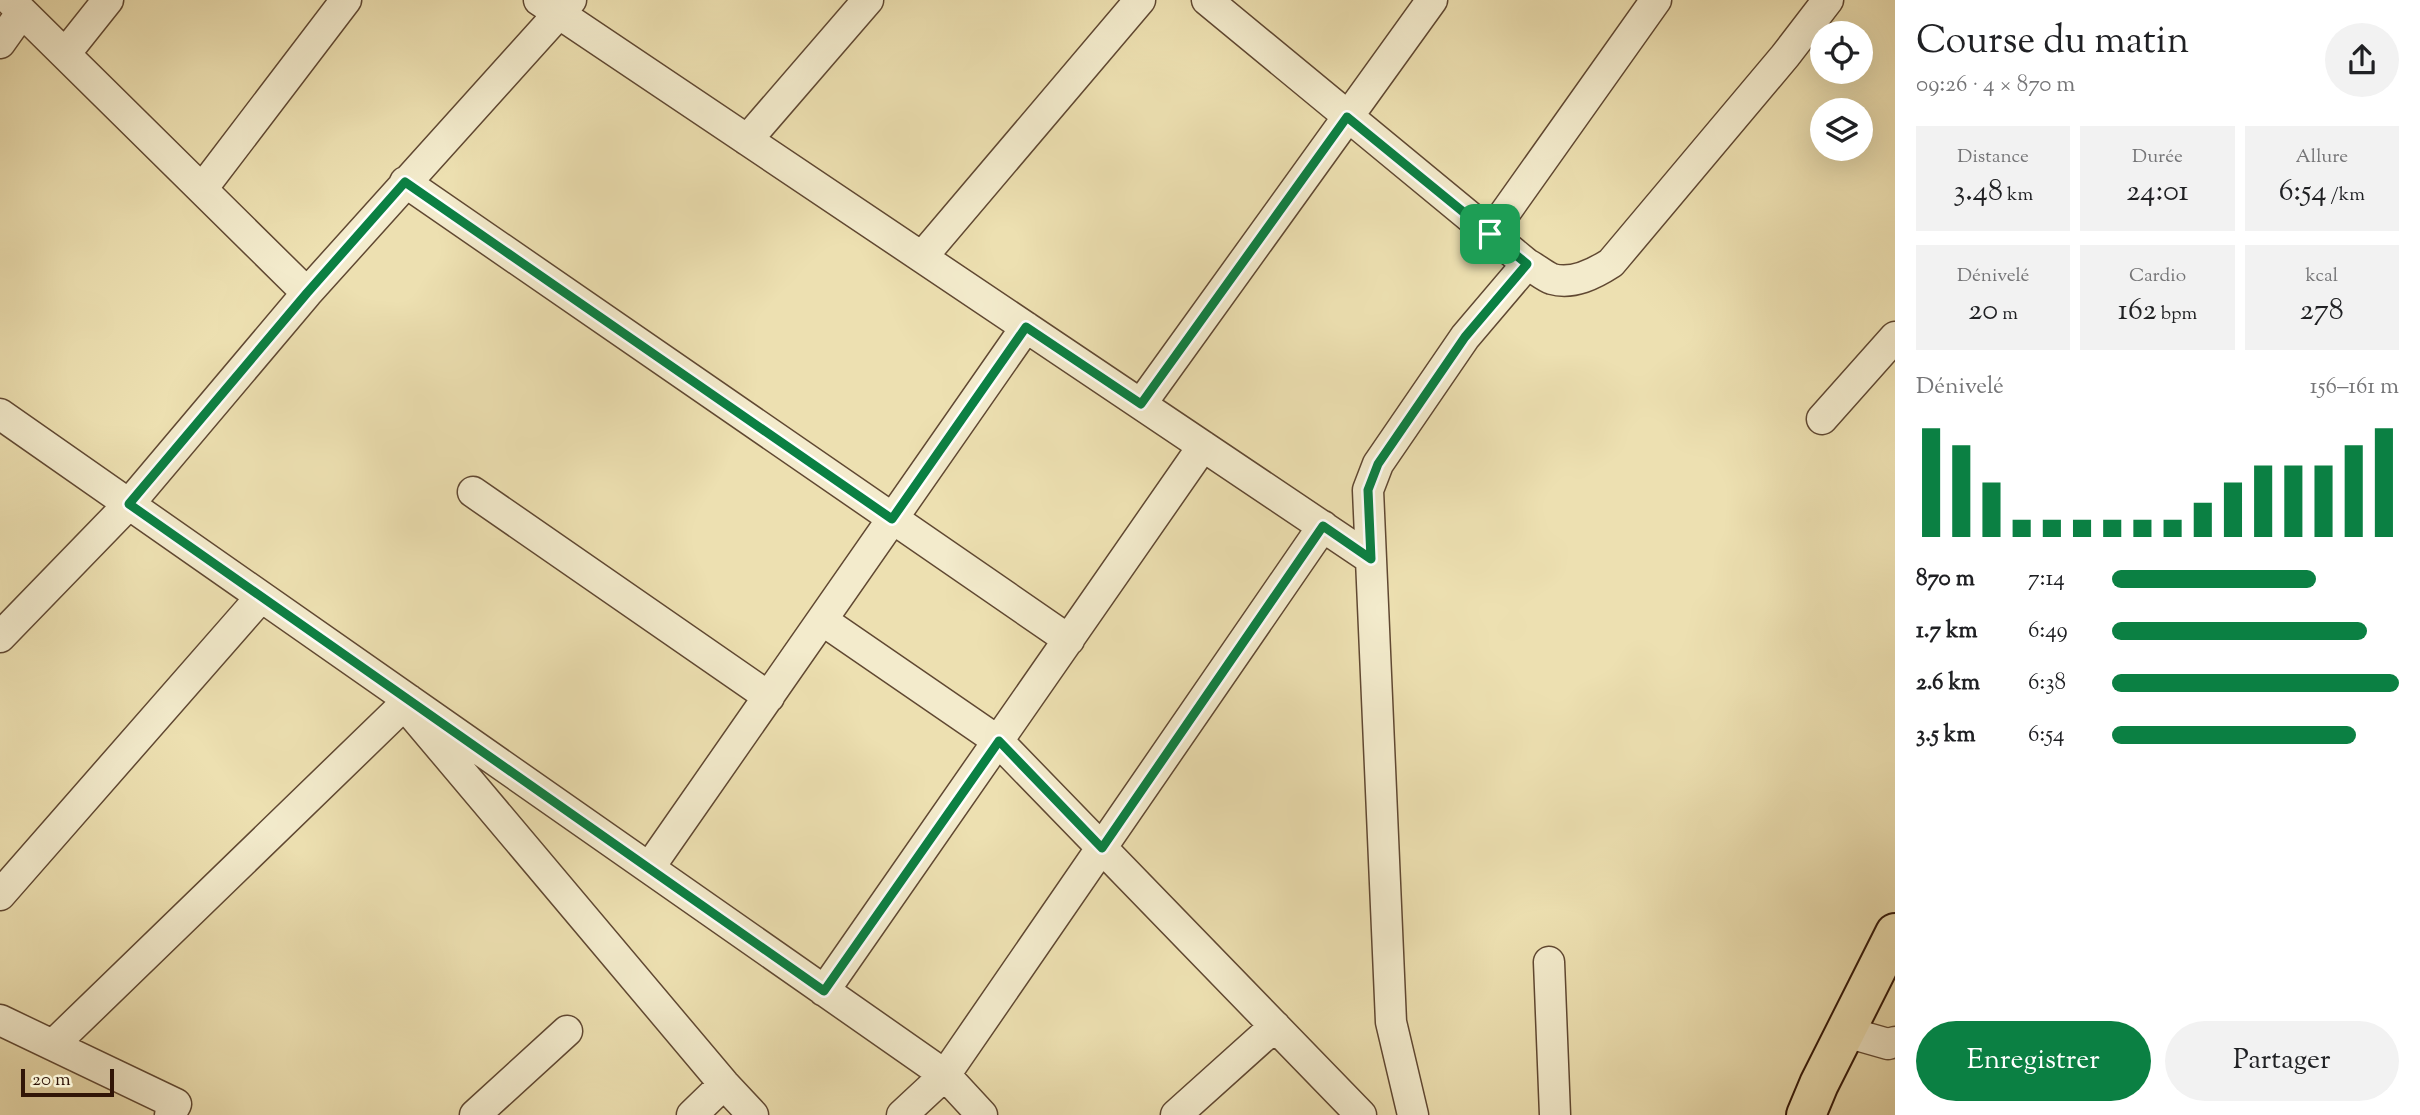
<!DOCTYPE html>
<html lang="fr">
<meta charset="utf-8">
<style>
body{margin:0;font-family:"Sorts Mill Goudy",serif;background:#f2f2f2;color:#202124;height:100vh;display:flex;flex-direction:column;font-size:26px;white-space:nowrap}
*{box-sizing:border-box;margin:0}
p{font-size:23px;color:#757577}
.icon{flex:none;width:38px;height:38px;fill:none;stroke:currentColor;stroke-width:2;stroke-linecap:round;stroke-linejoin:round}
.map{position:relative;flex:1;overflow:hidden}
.side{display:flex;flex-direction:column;background:#fff;width:525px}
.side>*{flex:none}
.tools{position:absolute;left:1810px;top:21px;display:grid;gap:14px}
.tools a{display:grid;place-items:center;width:63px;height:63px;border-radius:50%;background:#fff;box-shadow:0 7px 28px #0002;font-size:35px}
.scale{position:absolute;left:21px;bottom:18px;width:93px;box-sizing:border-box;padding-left:7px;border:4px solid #311507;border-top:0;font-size:19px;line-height:24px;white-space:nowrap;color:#311507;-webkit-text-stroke:5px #f3ebcc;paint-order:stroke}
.pin{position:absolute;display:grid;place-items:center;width:60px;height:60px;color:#fff;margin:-30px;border-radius:14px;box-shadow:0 4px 10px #0006}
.round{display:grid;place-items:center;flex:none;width:74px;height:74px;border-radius:37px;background:#f2f2f2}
.head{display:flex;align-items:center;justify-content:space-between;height:119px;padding:0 21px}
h1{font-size:38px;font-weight:600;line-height:52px}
.stats{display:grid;grid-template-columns:repeat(3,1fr);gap:10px;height:119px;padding:7px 21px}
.stats div{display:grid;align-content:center;border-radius:0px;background:#f2f2f2;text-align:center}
.stats b{font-size:30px;font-weight:600}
.stats small{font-size:19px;font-weight:400}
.stats p{font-size:19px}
.chart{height:196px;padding:14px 21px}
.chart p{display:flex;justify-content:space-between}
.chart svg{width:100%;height:126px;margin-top:7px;stroke:#0b8043;stroke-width:6}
.cta{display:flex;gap:14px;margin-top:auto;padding:14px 21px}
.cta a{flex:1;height:80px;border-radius:42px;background:#0b8043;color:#fff;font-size:28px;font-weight:600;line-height:80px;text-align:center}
.cta a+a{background:#f2f2f2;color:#202124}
ul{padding:0 21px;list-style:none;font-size:23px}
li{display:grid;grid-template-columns:112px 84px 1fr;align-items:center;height:52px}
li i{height:18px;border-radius:9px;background:#0b8043}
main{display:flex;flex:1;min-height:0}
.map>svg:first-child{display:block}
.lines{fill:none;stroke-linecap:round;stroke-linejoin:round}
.minor-casing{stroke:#604832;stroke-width:33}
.major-casing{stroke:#311507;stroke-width:42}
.minor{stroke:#f3ebcc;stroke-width:30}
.major{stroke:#ede0b1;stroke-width:38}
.route-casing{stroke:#fff;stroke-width:14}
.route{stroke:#0b8043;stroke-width:9}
</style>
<main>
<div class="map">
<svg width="1895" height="1115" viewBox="0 0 1895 1115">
<rect width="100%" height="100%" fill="#ede0b1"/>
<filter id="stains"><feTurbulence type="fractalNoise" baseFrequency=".00286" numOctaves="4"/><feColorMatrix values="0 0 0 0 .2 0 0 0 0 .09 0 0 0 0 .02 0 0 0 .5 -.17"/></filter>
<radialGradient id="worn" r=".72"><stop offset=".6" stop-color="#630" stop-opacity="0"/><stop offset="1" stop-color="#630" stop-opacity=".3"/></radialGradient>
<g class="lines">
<g class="minor-casing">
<path id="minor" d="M10,0l297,293
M539,0l832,559
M1207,0l320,264c8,4 17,12 25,15 21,6 42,-5 59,-16l174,-207 43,-56
M0,43l22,-31
M65,54l43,-54
M747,140l121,-140
M405,182l664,458
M202,189l144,-189
M1490,234l166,-234
M922,257l218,-257
M1141,404l291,-404
M0,414l945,661 37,40
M1822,419l73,-82
M473,492l296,205
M822,620l176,121 363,374
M0,637l129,-133 178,-211 264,-293
M414,716l310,368 29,31
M649,868l377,-541
M0,895l261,-298
M1549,962l6,153
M824,991l379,-545
M0,1020l176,84 -6,11
M1846,1032l42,12 7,-2
M53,1045l356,-345
M475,1115l92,-84
M692,1115l32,-31
M902,1115l43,-40 378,-549
M1176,1115l99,-89
M1413,1115l-22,-93 -23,-532 10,-26 87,-127 62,-73"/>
</g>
<g class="major-casing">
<path id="major" d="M1806,1115l13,-31 76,-151"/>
</g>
<use href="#minor" class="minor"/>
<use href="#major" class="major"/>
</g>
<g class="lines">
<g class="route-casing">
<path id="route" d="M1347,117l180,147 -62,73 -87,127 -10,26 3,69 -48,-33 -221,322 -103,-107 -175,250 -695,-487 178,-211 98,-111 487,337 134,-192 115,77z"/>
</g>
<use href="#route" class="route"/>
</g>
<rect width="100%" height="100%" filter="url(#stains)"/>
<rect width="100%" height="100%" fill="url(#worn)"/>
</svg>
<div class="tools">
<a><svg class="icon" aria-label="locate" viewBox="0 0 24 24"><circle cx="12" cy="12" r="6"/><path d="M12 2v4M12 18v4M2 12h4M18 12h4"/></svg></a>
<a><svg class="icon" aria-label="layers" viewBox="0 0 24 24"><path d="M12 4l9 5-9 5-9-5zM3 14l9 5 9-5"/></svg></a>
</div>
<div class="scale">20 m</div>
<div class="pin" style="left:1490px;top:234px;background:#1e9e55"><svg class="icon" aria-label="arrive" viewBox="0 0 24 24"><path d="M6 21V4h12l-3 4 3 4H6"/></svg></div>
</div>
<section class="side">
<div class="head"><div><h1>Course du matin</h1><p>09:26 · 4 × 870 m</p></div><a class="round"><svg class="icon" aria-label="share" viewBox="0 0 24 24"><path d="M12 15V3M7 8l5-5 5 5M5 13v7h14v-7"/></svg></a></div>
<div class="stats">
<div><p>Distance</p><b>3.48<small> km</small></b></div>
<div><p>Durée</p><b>24:01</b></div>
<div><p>Allure</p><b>6:54<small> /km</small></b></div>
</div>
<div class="stats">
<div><p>Dénivelé</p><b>20<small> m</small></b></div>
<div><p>Cardio</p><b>162<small> bpm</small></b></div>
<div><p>kcal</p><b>278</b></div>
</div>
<div class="chart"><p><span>Dénivelé</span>156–161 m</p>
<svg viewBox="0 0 160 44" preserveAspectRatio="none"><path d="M5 44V6M15 44V12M25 44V25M35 44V38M45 44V38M55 44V38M65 44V38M75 44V38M85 44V38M95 44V32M105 44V25M115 44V19M125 44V19M135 44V19M145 44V12M155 44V6"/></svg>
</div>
<ul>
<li><b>870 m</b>7:14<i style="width:71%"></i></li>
<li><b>1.7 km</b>6:49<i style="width:89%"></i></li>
<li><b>2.6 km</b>6:38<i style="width:100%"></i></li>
<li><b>3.5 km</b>6:54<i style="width:85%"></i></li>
</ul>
<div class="cta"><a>Enregistrer</a><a>Partager</a></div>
</section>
</main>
